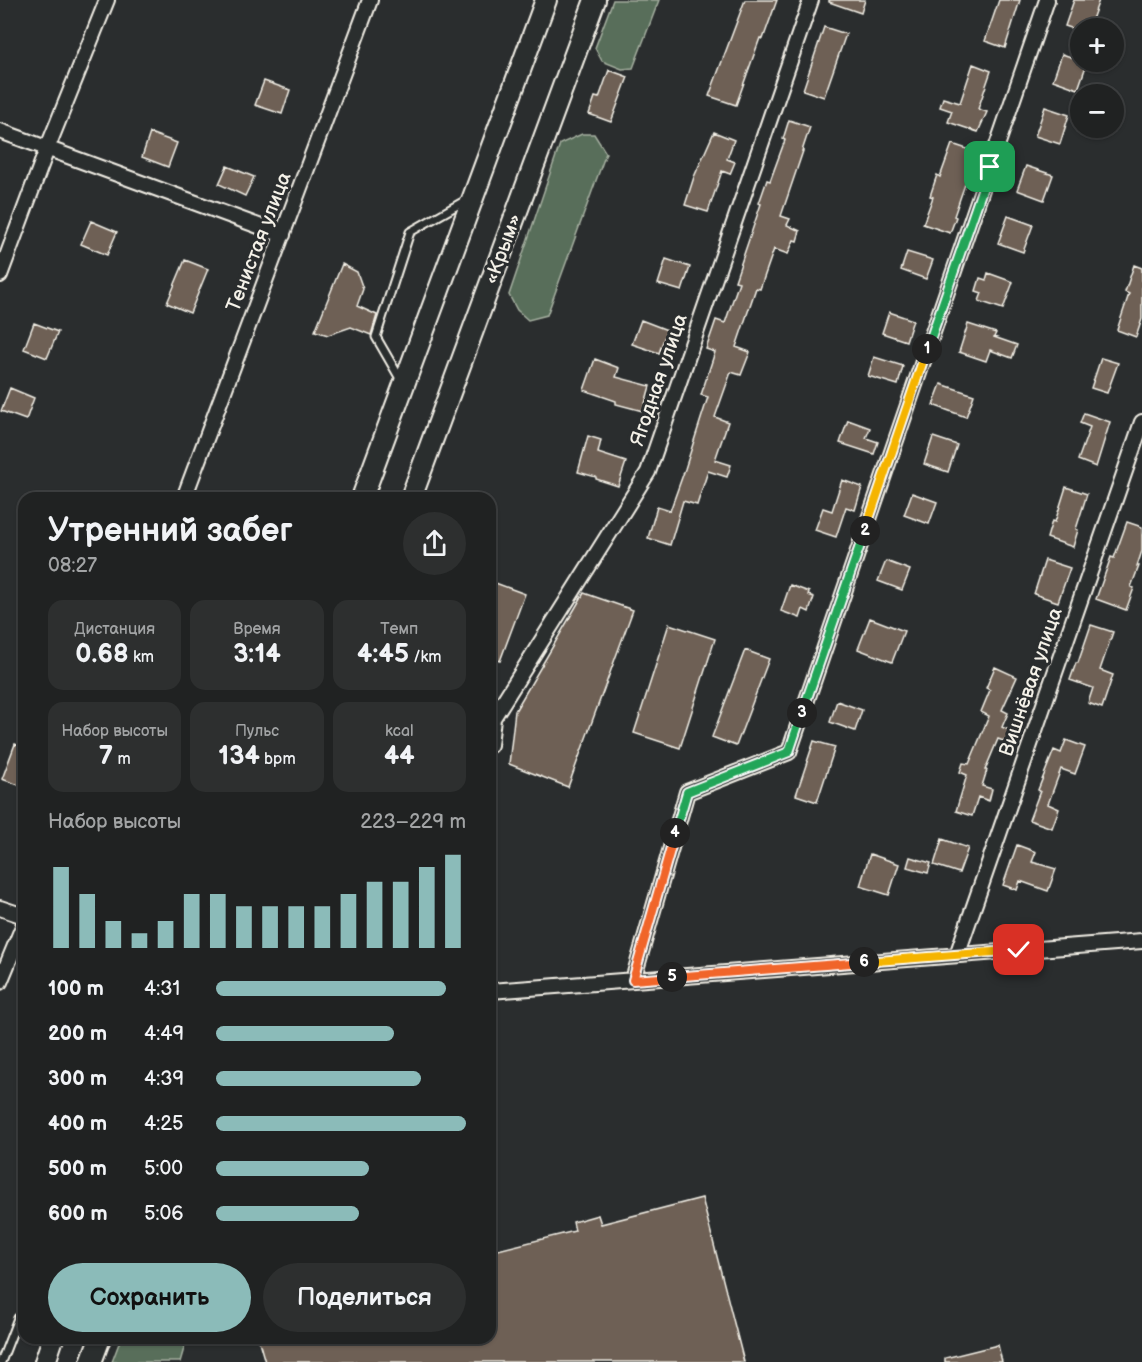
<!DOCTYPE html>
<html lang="ru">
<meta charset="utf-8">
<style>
body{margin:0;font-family:"Balsamiq Sans",sans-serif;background:#2d2f2f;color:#f1f3f6;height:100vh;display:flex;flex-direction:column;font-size:22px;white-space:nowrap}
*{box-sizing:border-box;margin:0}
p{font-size:20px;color:#a2a4a5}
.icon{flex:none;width:33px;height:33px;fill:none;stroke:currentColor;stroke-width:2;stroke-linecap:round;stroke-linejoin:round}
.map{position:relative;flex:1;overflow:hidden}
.sheet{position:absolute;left:18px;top:492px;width:478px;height:852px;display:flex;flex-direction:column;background:#202222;border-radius:18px;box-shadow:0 2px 4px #0004,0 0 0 2px #3d3f40}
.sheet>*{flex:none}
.tools{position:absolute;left:1070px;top:18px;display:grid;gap:12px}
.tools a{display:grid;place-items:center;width:54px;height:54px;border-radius:50%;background:#202222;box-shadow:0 2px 4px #0004,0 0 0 2px #3d3f40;font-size:30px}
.pin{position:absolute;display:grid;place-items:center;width:51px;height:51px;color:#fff;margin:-26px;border-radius:12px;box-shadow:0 3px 9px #0006}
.km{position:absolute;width:30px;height:30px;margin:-15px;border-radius:50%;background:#222;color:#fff;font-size:16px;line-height:30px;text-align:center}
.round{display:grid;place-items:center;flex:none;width:63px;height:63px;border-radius:32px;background:#2d2f2f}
.overview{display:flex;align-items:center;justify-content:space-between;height:102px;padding:0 30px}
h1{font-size:33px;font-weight:700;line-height:45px}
.figures{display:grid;grid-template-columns:repeat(3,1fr);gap:9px;height:102px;padding:6px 30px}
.figures div{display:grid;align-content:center;border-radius:15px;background:#2d2f2f;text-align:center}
.figures b{font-size:26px;font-weight:700}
.figures small{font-size:16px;font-weight:400}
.figures p{font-size:16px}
.chart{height:168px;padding:12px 30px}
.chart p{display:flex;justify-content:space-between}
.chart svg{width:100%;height:108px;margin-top:6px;stroke:#8bbbb9;stroke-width:6}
.primary-button{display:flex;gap:12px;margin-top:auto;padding:12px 30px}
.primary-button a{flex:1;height:69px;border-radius:36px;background:#8bbbb9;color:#111;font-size:24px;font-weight:700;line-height:69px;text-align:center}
.primary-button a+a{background:#2d2f2f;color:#f1f3f6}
ul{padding:0 30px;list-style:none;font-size:20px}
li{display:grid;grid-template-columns:96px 72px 1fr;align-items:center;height:45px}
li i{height:15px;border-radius:8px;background:#8bbbb9}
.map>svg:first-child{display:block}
.green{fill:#586e5a;stroke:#a6b0a1;stroke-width:1.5}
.building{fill:#6e6055;stroke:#f4f1e8;stroke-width:1.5}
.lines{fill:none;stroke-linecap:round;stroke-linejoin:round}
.service-casing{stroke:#f4f1e8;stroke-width:11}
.minor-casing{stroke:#f4f1e8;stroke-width:18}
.primary-casing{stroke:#f4f1e8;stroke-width:24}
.service{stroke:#2a2d2e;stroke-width:7}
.minor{stroke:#2a2d2e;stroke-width:14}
.primary{stroke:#2a2d2e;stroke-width:20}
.split-1-casing{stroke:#fff;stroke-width:12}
.split-2-casing{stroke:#fff;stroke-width:12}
.split-3-casing{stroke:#fff;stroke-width:12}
.split-4-casing{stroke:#fff;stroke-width:12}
.split-5-casing{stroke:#fff;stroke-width:12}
.split-6-casing{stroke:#fff;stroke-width:12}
.split-7-casing{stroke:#fff;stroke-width:12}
.split-1{stroke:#22a559;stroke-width:8}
.split-2{stroke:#f5b400;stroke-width:8}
.split-3{stroke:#22a559;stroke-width:8}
.split-4{stroke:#22a559;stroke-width:8}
.split-5{stroke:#f0652b;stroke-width:8}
.split-6{stroke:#f0652b;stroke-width:8}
.split-7{stroke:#f5b400;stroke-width:8}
.labels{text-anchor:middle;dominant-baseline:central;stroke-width:6;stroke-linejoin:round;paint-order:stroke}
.street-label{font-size:20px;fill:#f4f1e8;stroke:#2a2d2e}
</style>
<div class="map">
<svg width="1142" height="1362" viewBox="0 0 1142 1362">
<rect width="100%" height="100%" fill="#2a2d2e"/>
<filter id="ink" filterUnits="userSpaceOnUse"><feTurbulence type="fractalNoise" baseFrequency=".0167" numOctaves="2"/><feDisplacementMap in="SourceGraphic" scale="12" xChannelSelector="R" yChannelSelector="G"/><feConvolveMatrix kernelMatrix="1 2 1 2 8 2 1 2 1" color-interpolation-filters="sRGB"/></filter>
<g filter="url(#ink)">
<path class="green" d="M613,0h46l-26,68 -11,1 -20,-8 -7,-13z
M582,134h12l12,19 -59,162 -19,5 -11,-10 -8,-15 51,-151z
M121,1338h66l-7,24h-68z"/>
<path class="building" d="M745,0h32l-14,39 -3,-1 -24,67 -27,-9z
M829,0h36l-4,13 -32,-11z
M999,0h21l-15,48 -20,-7z
M1074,0h25l-10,28h-9v3l-15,-5z
M824,27l22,7 -22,63 -21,-7z
M1062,54l18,6v2l7,1 -9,26 -25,-9z
M973,64l18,7 -13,38 9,3 -9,20 -30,-10 4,-11 -12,-4 3,-9 17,5z
M609,70l19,7 -17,45 -22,-8 6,-17 4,1z
M264,81l26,9 -8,24 -27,-9z
M1045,107l24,8 -9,29 -25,-8z
M789,120l21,7 -8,24h1l-22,65 9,3 -3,6 13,6 -3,10 -3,-1 -6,14 -14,-5 -14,40 -4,-1 -20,59 14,5 -9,23 -10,-3 -16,45 13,5 -13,38 16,5 -4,12 -19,-6 -11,34 -14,-4 -13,44 -22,-7 9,-31 13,4 15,-42 23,-72 -7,-2 14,-43 -9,-3 10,-29 9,3 14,-41 -4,-1 26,-77 -2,-1 8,-23 3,1 15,-41 -2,-1z
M714,132l20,8 -7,19 8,3 -5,12 -8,-3 -14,41 -23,-7 9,-28z
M150,133l27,10 -9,24 -26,-10z
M952,144l24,8 -22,64 2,1 -6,16 -27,-9 10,-27 -3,-1 7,-21 3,2z
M227,166l27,11 -9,19 -26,-12z
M1026,166l27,9 -9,25 -27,-10z
M1008,216l25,9 -10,27 -25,-9z
M91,221l26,11 -10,23 -26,-11z
M907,252l26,8 -7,19 -25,-9z
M666,259l24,8 -8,24 -24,-7z
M185,260l23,9 -18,44 -23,-10z
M342,264l15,8 6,17 -6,17 20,9 -6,20 -20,-8 -23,8 -13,-4z
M1134,265l8,3v51l-6,18 -19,-7 12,-36 -4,-2z
M988,273l25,9 -10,27 -24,-8 3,-8 -6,-2 4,-13 6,2z
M889,312l24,8 -7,21 -24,-8z
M641,320l26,10 -8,23 -27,-9z
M34,323l24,9 -11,26 -23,-9z
M968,324l28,9 -2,4 23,8 -5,13 -22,-8 -4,11 -27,-9z
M874,357l29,9 -5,19 -30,-9z
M1101,358l17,5 -11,30 -16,-5z
M595,359l24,9 -3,9 34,9 -7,25 -27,-7v-3l-32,-11z
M941,384l33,11 -8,22 -33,-12z
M10,388l24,10 -8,22 -25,-9z
M1084,413l26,9 -14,45 -18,-7 12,-33 -10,-4z
M848,420l22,8 -4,10 12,4 -4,12 -34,-11z
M588,436l13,4 -3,13 28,9 -8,24 -22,-7v-2l-18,-5z
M933,437l24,8 -9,27 -24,-8z
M842,480l20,7 -7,23 -9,-3 -10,30 -21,-7 8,-22 9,3z
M1066,487l21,7 -11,35 2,1 -5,17 -26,-9 5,-17 3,1z
M912,493l25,9 -8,22 -25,-9z
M1127,522l15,5v24l-5,15h2l-8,21 3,1 -8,22 -30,-11 15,-42 3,1z
M1045,560l25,8 -12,34 -24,-8z
M886,561l24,9 -8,20 -24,-9z
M490,581l35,13 -25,67 -10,-3z
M790,585l19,7 -1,3 6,2 -5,15 -6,-3 -3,9 -19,-7z
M584,593l49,17 -65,177 -59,-23 6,-53z
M870,618l34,13 -12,31 -34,-13z
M669,624l46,15 -35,109 -46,-15z
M1091,625l22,7 -13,38 13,5 -11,33 -14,-5 5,-15 -23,-8 6,-17h2z
M745,650l24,9 -33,87 -24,-9z
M995,667l22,10 -15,33 6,3 -6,14 11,5 -4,11 -11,-4 -13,31h2l-5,16 10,3 -3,12 -11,-4 -6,19 -16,-5 11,-36 -7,-3 3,-9 6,1 20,-48 -8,-4 9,-22 -4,-2z
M837,701l25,9 -7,21 -25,-9z
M1066,740l19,7 -10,27 -14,-5 -13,35 11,5 -7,19 -23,-8 11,-29 -2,-1 16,-40 7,3z
M814,741l21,6 -18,55 -21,-7z
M15,744l9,4v39l-22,-8z
M942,839l26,9 -9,25 -25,-8z
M1017,845l19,7 -4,10 24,7 -8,22 -28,-10 -3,9 -14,-5z
M870,854l29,10 -10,31 -29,-9z
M910,857l21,6 -3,10 -21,-6z
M702,1198l42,164h-479l-7,-24h232v-86l85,-21 -2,-9 25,-7 3,9z
M998,1345l4,17h-57v-4z"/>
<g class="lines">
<g class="service-casing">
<path id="service" d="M402,382l-26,-45 34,-105 58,-33
M1,1362l17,-44 6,-3"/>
</g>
<g class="minor-casing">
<path id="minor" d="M0,131l283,104
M0,275l47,-126 60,-149
M184,498l186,-498
M490,745l3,-27 155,-246 163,-472
M0,908l24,8
M957,955l185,-533
M633,980l54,-188 102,-40 258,-752
M0,982l24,-58
M490,991l652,-50"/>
</g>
<g class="primary-casing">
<path id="primary" d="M362,498l184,-498
M411,498l184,-498
M45,1362l8,-24
M91,1362l9,-24"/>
</g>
<use href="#service" class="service"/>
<use href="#minor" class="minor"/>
<use href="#primary" class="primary"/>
</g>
</g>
<g class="lines" filter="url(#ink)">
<g class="split-1-casing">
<path id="split-1" d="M927,349l63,-182"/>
</g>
<g class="split-2-casing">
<path id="split-2" d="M865,531l62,-182"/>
</g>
<g class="split-3-casing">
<path id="split-3" d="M802,713l63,-182"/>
</g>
<g class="split-4-casing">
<path id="split-4" d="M675,833l12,-41 102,-40 13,-39"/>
</g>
<g class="split-5-casing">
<path id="split-5" d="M672,977l-39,3 42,-147"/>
</g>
<g class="split-6-casing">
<path id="split-6" d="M672,977l192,-15"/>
</g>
<g class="split-7-casing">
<path id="split-7" d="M864,962l155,-12"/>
</g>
<use href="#split-1" class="split-1"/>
<use href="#split-2" class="split-2"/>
<use href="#split-3" class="split-3"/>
<use href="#split-4" class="split-4"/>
<use href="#split-5" class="split-5"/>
<use href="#split-6" class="split-6"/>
<use href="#split-7" class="split-7"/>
</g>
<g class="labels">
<g class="street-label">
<text transform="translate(259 242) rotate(-69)">Тенистая улица</text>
<text transform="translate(503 249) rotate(-70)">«Крым»</text>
<text transform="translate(659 380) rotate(-71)">Ягодная улица</text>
<text transform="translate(1031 682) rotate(-71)">Вишнёвая улица</text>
</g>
</g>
</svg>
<div class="tools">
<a>+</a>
<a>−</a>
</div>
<div class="pin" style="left:990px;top:167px;background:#1e9e55"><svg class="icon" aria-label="arrive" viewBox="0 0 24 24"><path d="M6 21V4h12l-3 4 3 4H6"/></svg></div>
<div class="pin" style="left:1019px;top:950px;background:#d93025"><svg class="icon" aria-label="check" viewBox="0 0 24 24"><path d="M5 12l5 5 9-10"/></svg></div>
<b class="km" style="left:927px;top:349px">1</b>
<b class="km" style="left:865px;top:531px">2</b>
<b class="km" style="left:802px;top:713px">3</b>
<b class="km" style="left:675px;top:833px">4</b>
<b class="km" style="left:672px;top:977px">5</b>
<b class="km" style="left:864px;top:962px">6</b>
<section class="sheet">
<div class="overview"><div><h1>Утренний забег</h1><p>08:27</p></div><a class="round"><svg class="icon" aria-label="share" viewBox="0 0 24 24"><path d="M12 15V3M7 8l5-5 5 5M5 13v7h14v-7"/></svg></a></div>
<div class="figures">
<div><p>Дистанция</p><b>0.68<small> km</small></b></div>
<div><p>Время</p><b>3:14</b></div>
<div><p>Темп</p><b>4:45<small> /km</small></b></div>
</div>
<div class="figures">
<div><p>Набор высоты</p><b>7<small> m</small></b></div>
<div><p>Пульс</p><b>134<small> bpm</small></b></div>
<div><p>kcal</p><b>44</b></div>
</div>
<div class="chart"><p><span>Набор высоты</span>223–229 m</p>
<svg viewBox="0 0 160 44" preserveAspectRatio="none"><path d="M5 44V11M15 44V22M25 44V33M35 44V38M45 44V33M55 44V22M65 44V22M75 44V27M85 44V27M95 44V27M105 44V27M115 44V22M125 44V17M135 44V17M145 44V11M155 44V6"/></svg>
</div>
<ul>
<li><b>100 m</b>4:31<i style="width:92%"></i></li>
<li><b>200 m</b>4:49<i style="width:71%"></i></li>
<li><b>300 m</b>4:39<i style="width:82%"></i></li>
<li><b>400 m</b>4:25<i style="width:100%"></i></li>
<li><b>500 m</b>5:00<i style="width:61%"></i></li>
<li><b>600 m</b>5:06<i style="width:57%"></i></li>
</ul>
<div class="primary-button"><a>Сохранить</a><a>Поделиться</a></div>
</section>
</div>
